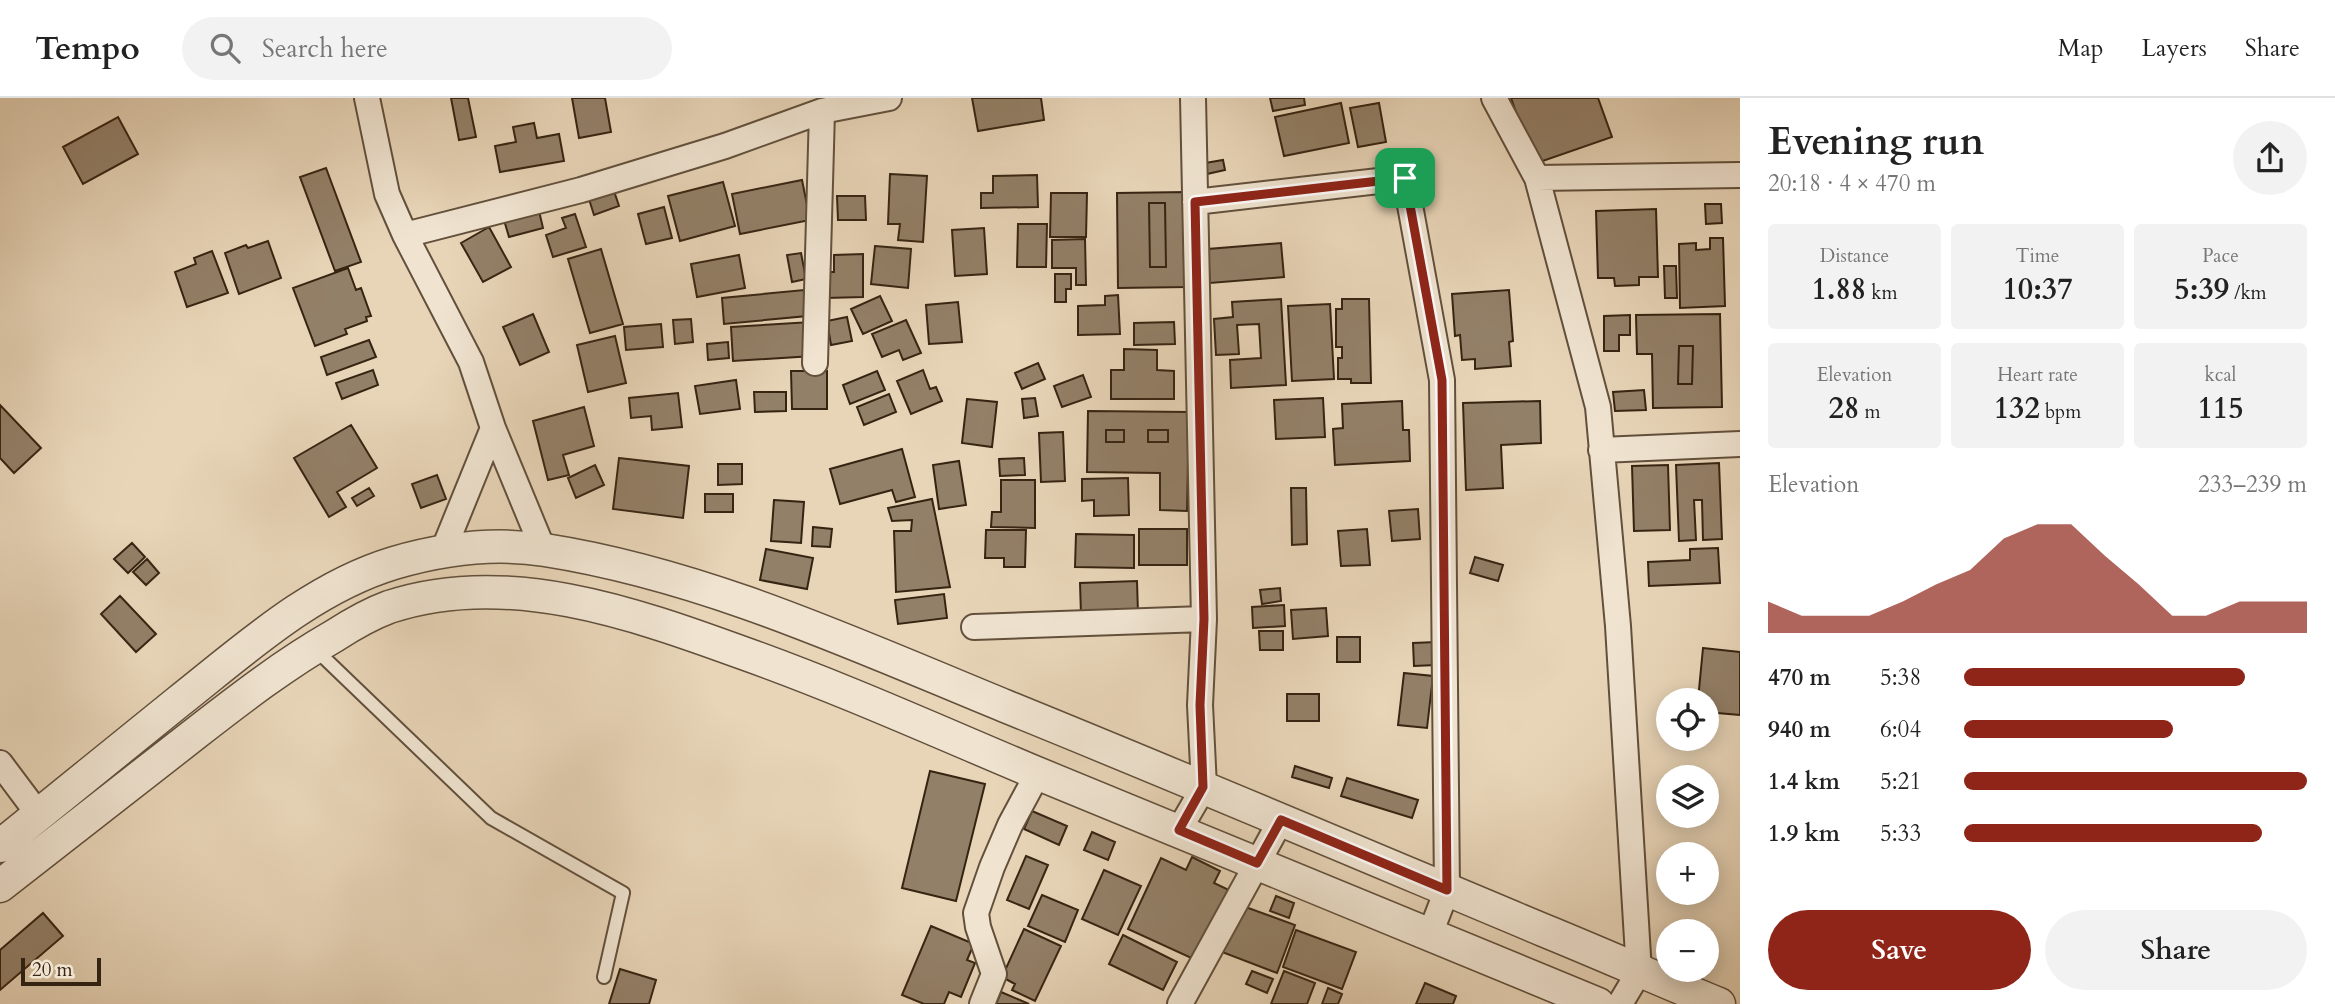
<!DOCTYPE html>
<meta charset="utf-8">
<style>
body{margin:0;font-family:Cardo,serif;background:#f2f2f2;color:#222;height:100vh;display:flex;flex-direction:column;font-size:26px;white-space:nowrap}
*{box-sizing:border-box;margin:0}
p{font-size:23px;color:#767676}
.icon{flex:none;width:38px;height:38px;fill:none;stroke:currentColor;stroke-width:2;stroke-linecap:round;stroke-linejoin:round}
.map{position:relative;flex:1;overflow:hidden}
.side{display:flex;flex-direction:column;background:#fff;width:595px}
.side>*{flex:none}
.buttons{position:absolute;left:1656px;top:590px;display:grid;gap:14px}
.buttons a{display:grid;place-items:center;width:63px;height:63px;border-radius:50%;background:#fff;box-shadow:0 4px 18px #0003;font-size:35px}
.scale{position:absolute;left:21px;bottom:18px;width:80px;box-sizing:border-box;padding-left:7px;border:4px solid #362412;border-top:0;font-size:19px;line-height:24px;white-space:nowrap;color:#362412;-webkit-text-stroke:5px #f0e4d1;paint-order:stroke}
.pin{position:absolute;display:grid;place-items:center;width:60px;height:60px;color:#fff;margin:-30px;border-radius:14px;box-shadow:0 4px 10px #0006}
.round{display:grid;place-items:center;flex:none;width:74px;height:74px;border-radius:37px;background:#f2f2f2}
.summary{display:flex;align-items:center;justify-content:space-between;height:119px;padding:0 28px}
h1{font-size:38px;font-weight:700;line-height:52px}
.metrics{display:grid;grid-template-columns:repeat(3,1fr);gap:10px;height:119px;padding:7px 28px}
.metrics div{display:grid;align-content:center;border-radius:7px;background:#f2f2f2;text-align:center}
.metrics b{font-size:30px;font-weight:700}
.metrics small{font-size:19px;font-weight:400}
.metrics p{font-size:19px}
.chart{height:196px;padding:14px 28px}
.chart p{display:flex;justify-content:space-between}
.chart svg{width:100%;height:126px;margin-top:7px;fill:#8f2418;opacity:.7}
.cta{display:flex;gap:14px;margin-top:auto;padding:14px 28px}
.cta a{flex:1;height:80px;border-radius:42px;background:#8f2418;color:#fff;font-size:28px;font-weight:700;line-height:80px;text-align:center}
.cta a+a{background:#f2f2f2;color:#222}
ul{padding:0 28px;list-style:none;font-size:23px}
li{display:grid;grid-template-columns:112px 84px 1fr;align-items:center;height:52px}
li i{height:18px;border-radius:9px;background:#8f2418}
header{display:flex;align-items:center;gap:42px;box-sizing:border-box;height:98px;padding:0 35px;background:#fff;border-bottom:2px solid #e0e0e0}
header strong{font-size:33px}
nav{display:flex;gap:38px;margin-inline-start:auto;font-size:24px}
.search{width:490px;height:63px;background:#f2f2f2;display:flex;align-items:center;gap:18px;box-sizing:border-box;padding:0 24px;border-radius:38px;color:#767676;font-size:26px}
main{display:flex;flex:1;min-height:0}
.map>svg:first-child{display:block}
.building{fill:#938068;stroke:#362412;stroke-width:2;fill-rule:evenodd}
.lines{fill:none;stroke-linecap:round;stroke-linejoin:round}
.service-casing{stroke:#62503c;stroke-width:16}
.minor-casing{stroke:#62503c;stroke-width:28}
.tertiary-casing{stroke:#62503c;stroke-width:35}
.service{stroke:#f0e4d1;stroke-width:12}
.minor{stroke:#f0e4d1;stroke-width:24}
.tertiary{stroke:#f0e4d1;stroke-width:32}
.route-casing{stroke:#fff;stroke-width:14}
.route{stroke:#8f2418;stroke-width:9}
</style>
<header>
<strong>Tempo</strong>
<div class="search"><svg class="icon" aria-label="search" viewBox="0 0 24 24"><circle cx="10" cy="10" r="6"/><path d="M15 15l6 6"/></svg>Search here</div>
<nav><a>Map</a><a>Layers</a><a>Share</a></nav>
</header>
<main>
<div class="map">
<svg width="1740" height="906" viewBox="0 0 1740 906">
<rect width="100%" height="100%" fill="#e8d5b8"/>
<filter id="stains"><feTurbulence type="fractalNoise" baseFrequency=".00286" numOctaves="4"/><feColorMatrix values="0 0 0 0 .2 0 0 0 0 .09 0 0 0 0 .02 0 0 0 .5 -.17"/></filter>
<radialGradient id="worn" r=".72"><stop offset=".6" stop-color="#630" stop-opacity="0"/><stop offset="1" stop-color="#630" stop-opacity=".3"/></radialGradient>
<path class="building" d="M451,0h17l8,39 -17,3z
M572,0h33l6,34 -32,6z
M972,0h69l3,22 -66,11z
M1270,0h34l1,7 -32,6z
M1511,0h87l14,39 -78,27z
M1341,5l8,40 -65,13 -9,-39z
M1379,5l7,39 -28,5 -8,-39z
M118,19l20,37 -55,30 -20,-37z
M534,25l3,15 22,-4 5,27 -64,11 -5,-26 21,-4 -3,-15z
M1223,62l2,10 -18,4 -2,-11z
M326,70l35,94 -26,9 -35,-94z
M890,76l37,2 -4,66 -25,-2 2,-16h-12z
M1037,77l1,32 -57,1v-15h12v-17z
M802,82l8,40 -70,14 -8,-40z
M723,84l12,44 -55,15 -12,-45z
M613,90l6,18 -25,9 -6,-19z
M1186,94l1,95 -69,1 -1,-95zM1149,105h16l1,64h-16z
M1051,95h36l-1,44h-36z
M837,98h28l1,24h-28z
M1149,105h16l1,64h-16z
M1705,106h16l1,19 -16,1z
M664,109l8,31 -26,6 -8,-30z
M1656,111l2,68h-19v8l-24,1 -1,-8h-16l-2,-67z
M539,113l4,17 -34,9 -5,-17z
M575,116l11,33 -33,10 -7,-22 20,-7 -4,-10z
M1018,126h29l-1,43h-29z
M489,129l22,40 -28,15 -22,-39z
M984,130l3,46 -32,2 -3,-46z
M1710,140h13l2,68 -45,2 -1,-64 17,-1v7l14,-1z
M1085,141l1,46h-10v-17h-24v-28z
M268,143l13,37 -42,16 -14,-41 21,-8 2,3z
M1281,145l3,34 -74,6 -2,-34z
M875,148l36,3 -3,39 -37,-4z
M601,151l22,75 -33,9 -22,-74z
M212,153l16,42 -41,14 -12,-35 21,-8 -2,-6z
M801,155l5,26 -14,3 -5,-27z
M863,156v43l-37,1 -1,-26h9v-17z
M739,157l6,33 -48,9 -6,-33z
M1664,168h12l1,32h-12z
M348,170l8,22 5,-2 10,28 -5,1 1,4 -22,8 2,5 -32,12 -22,-58z
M1055,176h16v15h-5v13h-11z
M804,192l3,26 -83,8 -2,-26z
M1509,192l4,51 -4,1 2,24 -36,3v-10l-13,1 -2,-25 -5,1 -3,-42z
M1118,197l2,39 -42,1v-29l27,-1v-9z
M880,198l12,25 -29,13 -12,-25z
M1281,201l5,86 -55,3 -1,-28 31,-2 -2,-34 -22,1 2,29 -23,1 -2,-36 19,-2 -1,-15z
M1342,201h27l2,84h-20v-4h-13v-21h4v-11h-6v-38h6z
M958,204l4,40 -33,2 -3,-39z
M1330,206l4,75 -42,2 -4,-75z
M533,216l16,38 -29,13 -17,-38z
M1720,216l2,93 -69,1 -1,-54h-15l-1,-39zM1679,248h14l-1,38h-14z
M1630,217v20h-11v16h-15v-35z
M847,219l5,24 -21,4 -4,-24z
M691,221l2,23 -18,2 -2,-24z
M906,222l15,33 -18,7 -4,-10 -17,7 -10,-23z
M811,224l2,34 -80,5 -2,-34z
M1174,224l1,22 -41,1v-22z
M661,226l2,23 -37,3 -2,-23z
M615,238l11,47 -38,9 -11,-47z
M369,242l7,17 -49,18 -6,-18z
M728,244l1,16 -21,2 -1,-16z
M1679,248h14l-1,38h-14z
M1124,251l33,1v20l17,1v28h-63v-29h13z
M1038,265l7,16 -23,10 -7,-16z
M373,272l5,15 -36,14 -6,-16z
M923,272l7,19 6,-2 6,14 -31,13 -14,-33z
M791,273h36v38h-35z
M877,273l8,19 -35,14 -7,-19z
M1083,277l8,22 -29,10 -8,-21z
M736,282l4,29 -40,5 -5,-28z
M1644,292l2,20 -31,1 -2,-19z
M754,294h32v19l-31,1z
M678,295l4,34 -30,3 -1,-14 -20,2 -2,-20z
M889,296l7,18 -32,13 -7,-18z
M1035,300l3,18 -14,2 -2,-19z
M1323,300l2,39 -49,2 -2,-39z
M967,301l30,3 -5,45 -30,-4z
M1402,303l1,29h6l1,31 -75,4 -2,-36 10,-1 -1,-24z
M1540,303l1,42 -40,2 2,43 -37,2 -3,-87z
M0,307l41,43 -27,25 -14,-15z
M584,309l10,39 -31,9 6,20 -21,5 -15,-59z
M1088,313l101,1 -2,99 -27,-1v-37l-73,-1zM1106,332h18v12h-18zM1148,332h20v12h-20z
M351,327l26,43 -40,24 9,15 -17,10 -35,-59z
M1106,332h18v12h-18z
M1148,332h20v12h-20z
M1063,334l2,49 -24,1 -2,-49z
M902,351l13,48 -19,5 -4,-12 -52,14 -10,-35z
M619,360l70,8 -6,52 -70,-9z
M1024,360l1,17 -25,1 -1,-17z
M959,363l7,44 -27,4 -6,-44z
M1719,365l3,76 -19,1 -1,-40h-8l2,40 -17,1 -3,-76z
M718,366h24v20l-24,1z
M595,367l9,20 -28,13 -8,-20z
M1668,367l2,65 -36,1 -2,-65z
M437,377l9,24 -25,9 -9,-24z
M1128,380l1,37 -35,1v-16l-12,1v-22z
M1001,382h34v48l-44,-1 1,-15h9z
M369,390l5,8 -17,10 -5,-8z
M1291,390h15l1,56 -15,1z
M705,396h28v18h-28z
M932,401l18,88 -54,5 -2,-61h17l1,-11 -20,1 -4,-13z
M774,402l30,2 -3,41 -30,-2z
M1418,411l2,30 -28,2 -3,-30z
M813,429l19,2 -2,18 -18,-1z
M1139,431h48v36h-48z
M1367,431l3,36 -29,1 -3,-35z
M986,432h40l-1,37h-21v-9h-19z
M1076,436l58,1v33l-59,-1z
M132,445l13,14 -17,16 -14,-14z
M1718,450l2,35 -71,3 -1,-24 42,-2v-11z
M766,451l47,9 -6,31 -47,-9z
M1475,459l28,8 -5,16 -28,-8z
M147,461l12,14 -13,12 -13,-13z
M1137,483l1,33 -57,1 -1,-32z
M1280,490l1,13 -19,3 -2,-14z
M944,496l3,24 -49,6 -3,-24z
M120,498l36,38 -20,18 -35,-38z
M1284,507l1,21 -32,2 -1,-21z
M1326,510l2,28 -35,3 -2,-29z
M1259,533h24v19h-23z
M1337,539h23v25h-23z
M1436,544v23l-22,1 -1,-23z
M1703,550l37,4v63l-34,-3v-12h-8z
M1404,575l29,3 -6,52 -29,-3z
M1287,596h32v27h-32z
M1295,668l37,12 -3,10 -37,-11z
M930,673l55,13 -29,117 -54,-13z
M1347,680l71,22 -6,18 -71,-22z
M1032,713l35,15 -8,19 -35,-16z
M1092,734l23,10 -7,18 -24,-10z
M1026,758l22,9 -19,44 -22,-9z
M1192,759l28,14 -6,12 19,9 -33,70 -72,-33 33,-71 25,12z
M1104,772l37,16 -23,49 -36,-16z
M1042,797l36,15 -13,32 -37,-16z
M1276,798l18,7 -5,15 -19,-7z
M1240,807l55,20 -18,48 -55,-21z
M43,815l20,23 -63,54v-40z
M931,828l43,18 -7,16 8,3 -14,34 -12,-5 -5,12h-20l-22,-9z
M1024,831l37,17 -26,55 -23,-11 3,-6 -13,-7z
M1296,832l60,22 -14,37 -59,-22z
M1123,837l54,27 -14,28 -54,-26z
M620,871l36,11 -7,24h-40z
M1252,873l21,8 -6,14 -21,-9z
M1284,873l31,12 -8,21h-36z
M1425,885l31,13 -3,8h-37z
M1328,890l14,6 -4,10h-16z
M1001,894l28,12h-33z"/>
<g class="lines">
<g class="service-casing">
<path id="service" d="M314,550l177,170 132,75 -19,84"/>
</g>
<g class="minor-casing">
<path id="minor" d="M367,0l20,96 18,41 66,127 22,66 50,121
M1494,0l43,80 61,229 20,219 21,346 -19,32
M1537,80l203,-3
M1195,104l210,-24 37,202 5,510 -17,44
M405,137l176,-45 144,-44 97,-35 67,-13
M815,265l7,-252
M1601,352l139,-6
M443,453l50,-123
M974,529l230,-8
M0,665l39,52
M1179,732l25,-43 -4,-82 4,-86 -11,-521
M982,906l12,-30 -16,-47 -2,-14 16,-46 18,-42 28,-52
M1180,906l101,-184"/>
</g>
<g class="tertiary-casing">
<path id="tertiary" d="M0,748c59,-48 119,-96 178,-144 66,-52 133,-114 216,-139 48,-14 101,-21 151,-13 160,25 311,95 460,156 180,73 359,149 538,224 59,24 117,50 176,74
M0,788c65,-51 131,-102 196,-153 45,-35 89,-69 138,-97 17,-11 36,-22 55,-29 117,-39 244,6 354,46 101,36 198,80 296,121 187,77 373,153 559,230"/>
</g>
<use href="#service" class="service"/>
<use href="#minor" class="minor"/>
<use href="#tertiary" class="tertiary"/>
</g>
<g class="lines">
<g class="route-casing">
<path id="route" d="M1405,80l37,202 5,510 -166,-70 -24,43 -78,-33 24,-43 -3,-82 4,-86 -9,-417z"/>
</g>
<use href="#route" class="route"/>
</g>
<rect width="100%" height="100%" filter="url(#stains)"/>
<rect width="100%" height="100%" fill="url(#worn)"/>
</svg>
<div class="buttons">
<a><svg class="icon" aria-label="locate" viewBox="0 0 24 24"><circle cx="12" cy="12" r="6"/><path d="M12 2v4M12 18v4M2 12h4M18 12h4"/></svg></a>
<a><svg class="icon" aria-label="layers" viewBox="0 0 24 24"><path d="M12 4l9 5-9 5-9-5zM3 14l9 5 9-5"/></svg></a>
<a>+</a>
<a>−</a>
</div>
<div class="scale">20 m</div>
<div class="pin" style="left:1405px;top:80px;background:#1e9e55"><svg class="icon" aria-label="arrive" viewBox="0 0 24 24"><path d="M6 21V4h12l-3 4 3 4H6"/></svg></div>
</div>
<section class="side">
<div class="summary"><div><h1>Evening run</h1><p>20:18 · 4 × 470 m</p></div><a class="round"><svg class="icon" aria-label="share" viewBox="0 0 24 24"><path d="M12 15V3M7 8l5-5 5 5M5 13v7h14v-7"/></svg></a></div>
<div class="metrics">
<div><p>Distance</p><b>1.88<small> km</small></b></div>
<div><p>Time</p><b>10:37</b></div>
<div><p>Pace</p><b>5:39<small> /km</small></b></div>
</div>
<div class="metrics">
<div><p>Elevation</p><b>28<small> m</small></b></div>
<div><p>Heart rate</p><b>132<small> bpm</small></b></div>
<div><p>kcal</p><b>115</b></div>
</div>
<div class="chart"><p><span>Elevation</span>233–239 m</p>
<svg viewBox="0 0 160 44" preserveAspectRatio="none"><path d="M0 44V33L10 38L20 38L30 38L40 33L50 27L60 22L70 11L80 6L90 6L100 17L110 27L120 38L130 38L140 33L150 33L160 33V44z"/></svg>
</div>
<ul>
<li><b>470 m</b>5:38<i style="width:82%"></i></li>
<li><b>940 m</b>6:04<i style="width:61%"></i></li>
<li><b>1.4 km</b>5:21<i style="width:100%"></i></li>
<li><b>1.9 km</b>5:33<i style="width:87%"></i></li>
</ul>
<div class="cta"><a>Save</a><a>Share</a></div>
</section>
</main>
